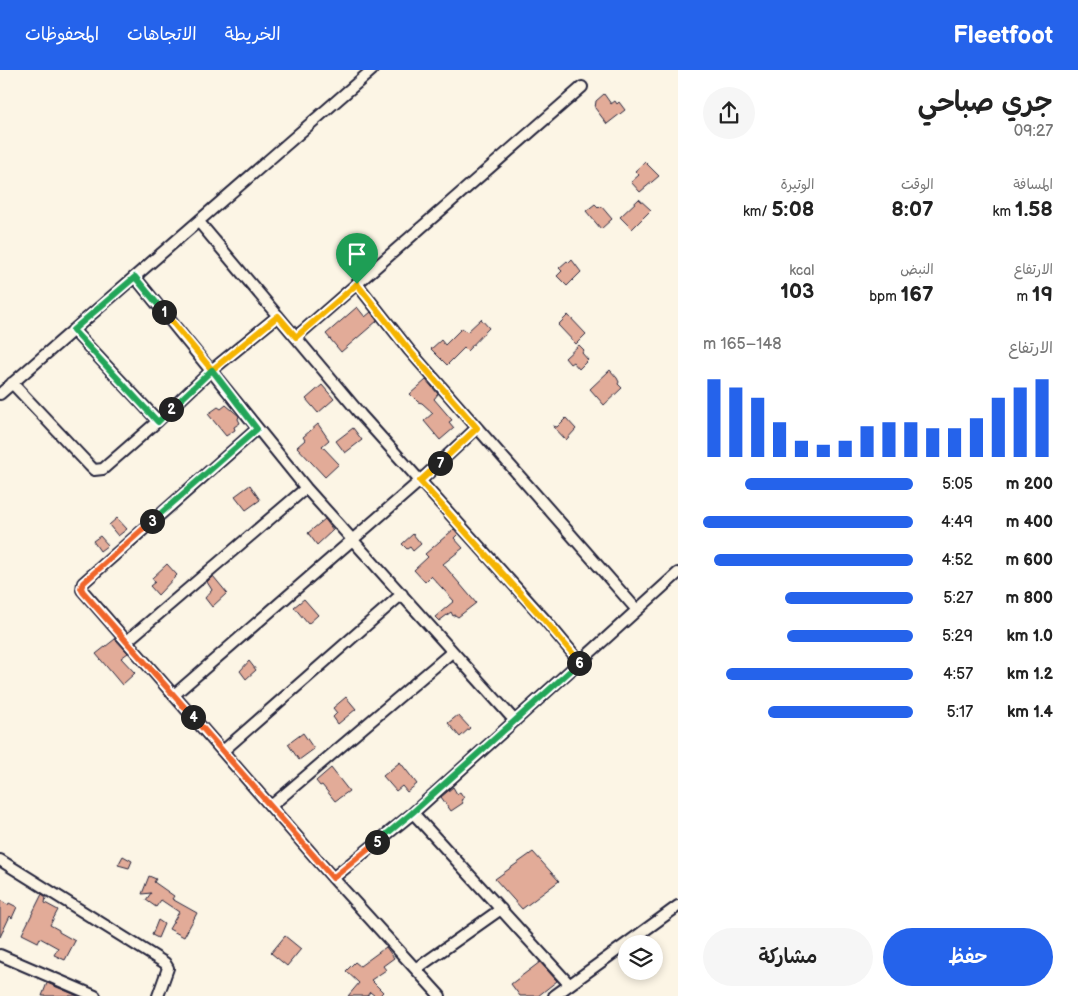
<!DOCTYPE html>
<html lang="ar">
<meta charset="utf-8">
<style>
body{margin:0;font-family:"Balsamiq Sans","Playpen Sans Arabic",sans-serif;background:#f6f6f6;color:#222;direction:rtl;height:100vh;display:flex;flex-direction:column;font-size:19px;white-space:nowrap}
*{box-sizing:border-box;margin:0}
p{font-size:16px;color:#767676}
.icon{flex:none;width:28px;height:28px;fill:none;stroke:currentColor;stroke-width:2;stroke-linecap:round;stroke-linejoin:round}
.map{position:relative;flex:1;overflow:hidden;direction:ltr}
.details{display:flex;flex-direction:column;background:#fff;width:400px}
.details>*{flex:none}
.buttons{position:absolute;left:618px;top:865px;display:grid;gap:10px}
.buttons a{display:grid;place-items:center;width:45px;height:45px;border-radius:50%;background:#fff;box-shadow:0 2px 8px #0003;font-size:25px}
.pin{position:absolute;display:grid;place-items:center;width:42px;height:42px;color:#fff;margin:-51px -21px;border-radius:50% 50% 50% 0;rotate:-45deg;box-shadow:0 0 5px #0007}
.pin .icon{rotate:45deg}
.km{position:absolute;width:25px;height:25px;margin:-12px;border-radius:50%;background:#222;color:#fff;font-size:14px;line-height:25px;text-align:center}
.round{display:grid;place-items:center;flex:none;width:52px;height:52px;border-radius:26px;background:#f6f6f6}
.overview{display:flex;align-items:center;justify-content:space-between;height:85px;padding:0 25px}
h1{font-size:28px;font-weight:600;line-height:38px}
.figures{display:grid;grid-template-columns:repeat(3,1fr);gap:8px;height:85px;padding:5px 25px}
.figures div{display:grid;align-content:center}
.figures b{font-size:21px;font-weight:600}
.figures small{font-size:14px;font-weight:400}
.figures p{font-size:14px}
.chart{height:140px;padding:10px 25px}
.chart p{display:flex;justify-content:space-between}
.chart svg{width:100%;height:90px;margin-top:5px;stroke:#2563eb;stroke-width:6}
.primary-button{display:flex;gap:10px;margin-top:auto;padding:10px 25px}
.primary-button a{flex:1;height:58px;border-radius:30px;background:#2563eb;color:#fff;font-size:20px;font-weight:600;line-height:58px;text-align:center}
.primary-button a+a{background:#f6f6f6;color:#222}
ul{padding:0 25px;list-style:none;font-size:16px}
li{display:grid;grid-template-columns:80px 60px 1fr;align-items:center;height:38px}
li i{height:12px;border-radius:6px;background:#2563eb}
header{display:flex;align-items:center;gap:30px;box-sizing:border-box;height:70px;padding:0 25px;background:#2563eb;color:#fff}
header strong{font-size:24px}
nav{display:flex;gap:28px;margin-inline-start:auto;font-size:18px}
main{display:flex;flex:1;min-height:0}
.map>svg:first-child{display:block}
.building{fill:#e2ab98;stroke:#22223b}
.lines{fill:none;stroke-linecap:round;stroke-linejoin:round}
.minor-casing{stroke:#22223b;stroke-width:14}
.minor{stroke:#fcf5e5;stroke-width:10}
.split-1-casing{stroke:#fff;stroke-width:10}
.split-2-casing{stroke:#fff;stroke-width:10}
.split-3-casing{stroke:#fff;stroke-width:10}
.split-4-casing{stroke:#fff;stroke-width:10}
.split-5-casing{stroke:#fff;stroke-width:10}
.split-6-casing{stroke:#fff;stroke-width:10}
.split-7-casing{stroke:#fff;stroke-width:10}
.split-8-casing{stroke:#fff;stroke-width:10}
.split-1{stroke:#f5b400;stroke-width:6}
.split-2{stroke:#22a559;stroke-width:6}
.split-3{stroke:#22a559;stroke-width:6}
.split-4{stroke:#f0652b;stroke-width:6}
.split-5{stroke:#f0652b;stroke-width:6}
.split-6{stroke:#22a559;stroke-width:6}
.split-7{stroke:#f5b400;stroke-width:6}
.split-8{stroke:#f5b400;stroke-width:6}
</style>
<header>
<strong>Fleetfoot</strong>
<nav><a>الخريطة</a><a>الاتجاهات</a><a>المحفوظات</a></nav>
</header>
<main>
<section class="details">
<div class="overview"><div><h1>جري صباحي</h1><p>09:27</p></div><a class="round"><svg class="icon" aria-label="share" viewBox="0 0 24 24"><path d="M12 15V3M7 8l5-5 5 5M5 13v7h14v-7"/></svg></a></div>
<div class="figures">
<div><p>المسافة</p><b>1.58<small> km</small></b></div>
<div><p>الوقت</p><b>8:07</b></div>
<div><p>الوتيرة</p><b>5:08<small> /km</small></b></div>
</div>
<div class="figures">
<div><p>الارتفاع</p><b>19<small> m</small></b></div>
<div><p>النبض</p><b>167<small> bpm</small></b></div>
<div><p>kcal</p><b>103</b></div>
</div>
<div class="chart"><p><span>الارتفاع</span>148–165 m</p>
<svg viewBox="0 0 160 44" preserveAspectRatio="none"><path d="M5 44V6M15 44V10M25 44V15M35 44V27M45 44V36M55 44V38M65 44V36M75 44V29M85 44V27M95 44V27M105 44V30M115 44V30M125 44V25M135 44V15M145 44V10M155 44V6"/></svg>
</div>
<ul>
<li><b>200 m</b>5:05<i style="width:80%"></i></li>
<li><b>400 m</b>4:49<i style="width:100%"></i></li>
<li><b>600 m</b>4:52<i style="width:95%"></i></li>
<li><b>800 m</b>5:27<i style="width:61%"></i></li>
<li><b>1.0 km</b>5:29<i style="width:60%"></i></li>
<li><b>1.2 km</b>4:57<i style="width:89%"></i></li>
<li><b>1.4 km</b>5:17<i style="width:69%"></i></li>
</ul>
<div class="primary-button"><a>حفظ</a><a>مشاركة</a></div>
</section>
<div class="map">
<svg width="678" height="926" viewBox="0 0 678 926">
<rect width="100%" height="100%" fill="#fcf5e5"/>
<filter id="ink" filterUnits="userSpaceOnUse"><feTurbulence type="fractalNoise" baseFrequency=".02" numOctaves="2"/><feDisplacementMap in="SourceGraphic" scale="10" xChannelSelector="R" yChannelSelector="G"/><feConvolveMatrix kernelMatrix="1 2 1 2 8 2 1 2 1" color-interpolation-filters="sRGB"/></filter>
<g filter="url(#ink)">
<path class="building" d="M604,24l7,10 4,-3 2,3 2,-2 6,8 -18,14 -12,-16 1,-7z
M645,92l14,14 -19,16 -9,-10 8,-7 -4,-4z
M639,129l12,11 -19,19 -12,-12z
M595,134l4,4 2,-2 11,13 -11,10 -15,-18z
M572,190l9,12 -14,14 -10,-10 5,-5 -3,-3 8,-7 2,2z
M357,237l8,10 6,-5 6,9 -36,31 -15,-18z
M568,245l18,19 -10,10 -18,-19z
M481,249l8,9 -22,23 -3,-3 -17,17 -16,-16 10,-9 4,5 17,-17 5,4z
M579,275l5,5 -2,3 6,7 -9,9 -6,-7 -3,2 -5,-6z
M610,300l7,8 2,4 -1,2 4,4 -18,17 -14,-16z
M426,310l12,14 -4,5 18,21 -3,2 5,6 -14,12 -16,-19 9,-8 -11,-10 -4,-1 -8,-8z
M322,315l12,14 -16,14 -12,-14z
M226,335l13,11 -1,3 2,4 -6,4 1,3 -9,6 -18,-22 10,-7 3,2z
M566,348l10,11 -10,11 -13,-14 4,1z
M318,354l11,16 -7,6 17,18 -14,13 -28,-30 8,-7 -2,-3z
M353,358l9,12 -17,13 -9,-12z
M250,415l10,15 -14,10 -11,-14z
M117,448l10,11 -9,7 -9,-11z
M325,449l8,11 -16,15 -9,-12z
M454,459l4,5 -4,4 9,10 -20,16 33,39 -18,14 -3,-2 -2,1 -2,-4 -12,9 -4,-4 19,-16 -23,-25 -6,6 -11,-12 14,-13 -3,-3z
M413,464l8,10 -8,7 -3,-4 -3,2 -5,-5z
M100,466l8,9 -8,6 -7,-10z
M167,494l10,11 -19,20 -8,-9 5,-4 -3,-4z
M213,506l14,17 -15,14 -7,-9 7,-8 -5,-8z
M304,529l14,16 -10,9 -14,-17z
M115,569l13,14 -7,5 14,15 -13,12 -26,-31z
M249,591l7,9 -10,9 -6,-8z
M346,627l10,12 -18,15 -5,-7 4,-4 -4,-5z
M458,645l12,13 -10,9 -12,-14z
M303,663l11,16 -15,11 -11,-16z
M400,692l17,22 -10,8 -5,-6 -6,5 -13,-15z
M331,698l18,23 -14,10 -13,-16 -2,1 -4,-5z
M453,717l4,7 3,-2 4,6 -3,2 2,3 -12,8 -10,-14z
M533,782l26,29 -37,28 -27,-30z
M123,786l9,5 -3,7 -11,-3z
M149,806l7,3 -2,3 20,14 -2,3 25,14 -13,24 -15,-8 10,-17 -18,-12 -5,7 -10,-7 5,-7 -9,1z
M42,824l4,3 -1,6 13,7 -8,15 9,5v2l16,9 -10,19 -11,-5 4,-7 -18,-10 -2,4 -16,-8z
M0,830l8,5 1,-2 8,4 -5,11 -2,-2 -10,21z
M158,850l6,4 -6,14 -6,-3z
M285,866l16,13 -14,17 -16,-13z
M386,877l8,11 -11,8 3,4 -15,10 12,12 -4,4h-4l-5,-4 -3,4h-19l11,-13 -13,-12 9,-9 5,4z
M540,892l17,19 -19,15h-18l-9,-12z
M47,913l31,13h-36z"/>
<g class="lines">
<g class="minor-casing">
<path id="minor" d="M199,152l162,193 185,206 34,41
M135,207l171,211 209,233
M357,214l52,66 228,260
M73,260l85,91
M296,267l286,-250
M12,313l78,83 4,4 9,-1 55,-48 54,-51 66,-54
M0,324l372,-324
M257,359l-174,154 -1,7 251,288 107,118
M127,571l179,-153
M174,625l246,-214 57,-53
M223,681l179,-157
M271,736l181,-154
M413,743l156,171
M0,790l165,103 3,5 -10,28
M333,808l80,-65 265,-240
M626,874l52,-38
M0,885l95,41
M416,899l85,-60
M554,926l72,-52"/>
</g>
<use href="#minor" class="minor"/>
</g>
</g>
<g class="lines" filter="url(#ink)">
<g class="split-1-casing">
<path id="split-1" d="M164,242l48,58 66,-54 18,21 61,-53"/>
</g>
<g class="split-2-casing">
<path id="split-2" d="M164,242l-29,-35 -62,53 85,92 13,-13"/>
</g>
<g class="split-3-casing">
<path id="split-3" d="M152,451l105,-92 -45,-59 -41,39"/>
</g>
<g class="split-4-casing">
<path id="split-4" d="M152,451l-69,62 -2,5 2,4 110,125"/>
</g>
<g class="split-5-casing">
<path id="split-5" d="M193,647l140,161 44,-36"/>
</g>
<g class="split-6-casing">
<path id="split-6" d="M377,772l35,-29 167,-150"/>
</g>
<g class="split-7-casing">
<path id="split-7" d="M440,393l-20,18 126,141 34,40 -1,1"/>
</g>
<g class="split-8-casing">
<path id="split-8" d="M357,214l52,66 68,78 -37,35"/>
</g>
<use href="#split-1" class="split-1"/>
<use href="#split-2" class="split-2"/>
<use href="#split-3" class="split-3"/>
<use href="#split-4" class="split-4"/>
<use href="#split-5" class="split-5"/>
<use href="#split-6" class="split-6"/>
<use href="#split-7" class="split-7"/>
<use href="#split-8" class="split-8"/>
</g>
</svg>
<div class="buttons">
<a><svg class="icon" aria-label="layers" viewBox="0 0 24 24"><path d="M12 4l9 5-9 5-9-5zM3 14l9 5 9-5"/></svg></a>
</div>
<div class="pin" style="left:357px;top:214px;background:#1e9e55"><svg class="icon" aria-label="arrive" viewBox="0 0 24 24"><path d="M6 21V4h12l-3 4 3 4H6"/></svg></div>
<b class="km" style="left:164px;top:242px">1</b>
<b class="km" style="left:171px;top:339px">2</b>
<b class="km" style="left:152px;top:451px">3</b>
<b class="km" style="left:193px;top:647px">4</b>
<b class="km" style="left:377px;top:772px">5</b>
<b class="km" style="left:579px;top:593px">6</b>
<b class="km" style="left:440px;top:393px">7</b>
</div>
</main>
